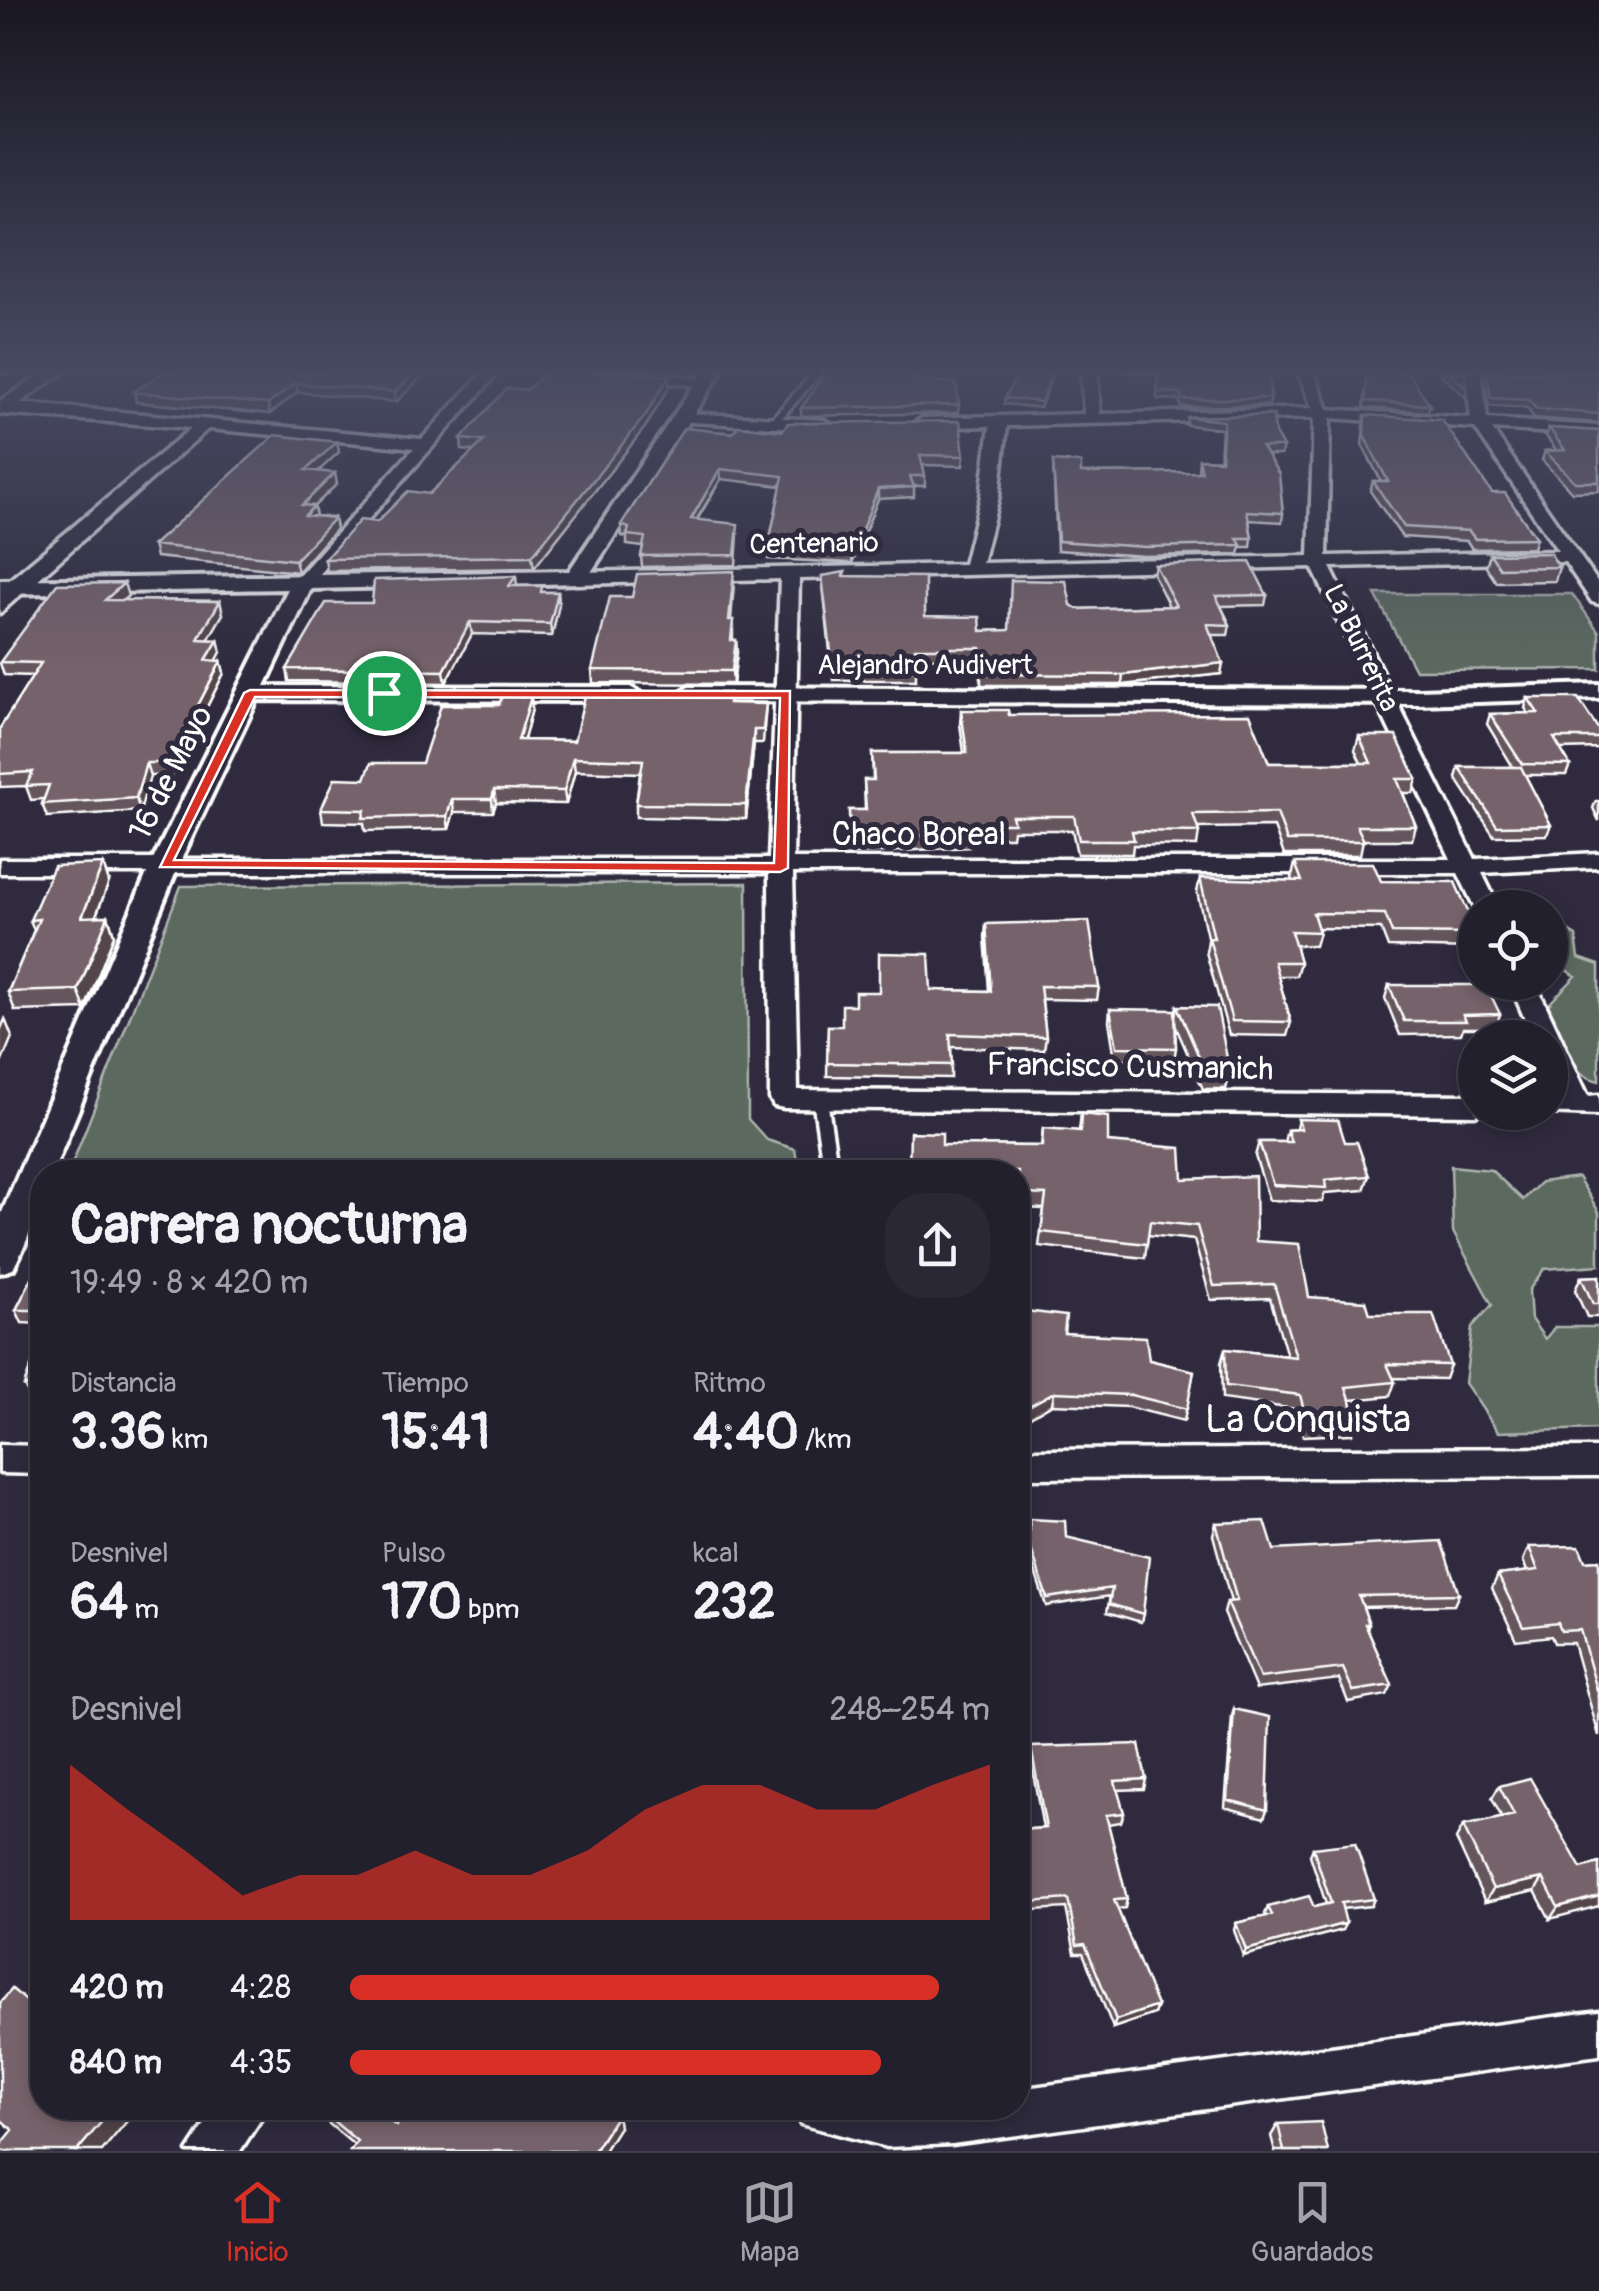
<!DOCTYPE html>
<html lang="es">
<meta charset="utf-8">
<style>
body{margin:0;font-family:Pangolin,sans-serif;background:#2b2836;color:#f1f3f6;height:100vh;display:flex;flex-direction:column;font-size:38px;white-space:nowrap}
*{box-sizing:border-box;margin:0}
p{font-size:32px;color:#a3a3aa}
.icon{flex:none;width:55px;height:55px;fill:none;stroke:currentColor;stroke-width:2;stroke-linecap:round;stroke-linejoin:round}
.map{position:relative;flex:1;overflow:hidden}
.panel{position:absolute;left:30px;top:1160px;width:1000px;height:960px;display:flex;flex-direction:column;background:#23202e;border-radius:40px;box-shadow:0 5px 15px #0003,0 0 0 2px #403e4a}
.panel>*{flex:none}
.buttons{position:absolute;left:1458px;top:890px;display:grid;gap:20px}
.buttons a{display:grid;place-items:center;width:110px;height:110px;border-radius:50%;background:#23202e;box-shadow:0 5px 15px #0003,0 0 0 2px #403e4a;font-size:50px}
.pin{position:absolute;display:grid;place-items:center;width:85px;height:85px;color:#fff;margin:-42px;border:5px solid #fff;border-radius:50%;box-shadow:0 2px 10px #0007}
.round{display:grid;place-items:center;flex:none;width:105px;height:105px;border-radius:40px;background:#2b2836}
.head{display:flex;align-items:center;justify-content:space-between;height:170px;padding:0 40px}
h1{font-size:55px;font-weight:700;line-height:75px}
.stats{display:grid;grid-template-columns:repeat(3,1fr);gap:15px;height:170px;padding:10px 40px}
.stats div{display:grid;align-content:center}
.stats b{font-size:50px;font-weight:700}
.stats small{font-size:28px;font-weight:400}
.stats p{font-size:28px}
.chart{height:280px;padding:20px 40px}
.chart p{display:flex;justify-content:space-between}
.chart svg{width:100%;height:180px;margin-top:10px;fill:#d93025;opacity:.7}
ul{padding:0 40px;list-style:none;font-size:32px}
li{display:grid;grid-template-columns:160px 120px 1fr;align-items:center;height:75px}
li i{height:25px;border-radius:12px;background:#d93025}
.dock{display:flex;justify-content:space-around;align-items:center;height:140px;border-top:2px solid #403e4a;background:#23202e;font-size:28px;color:#a3a3aa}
.dock a{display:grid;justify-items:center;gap:5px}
.dock .current{color:#d93025}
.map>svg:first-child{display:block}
.green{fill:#5b695f;stroke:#adb4af;stroke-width:2.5}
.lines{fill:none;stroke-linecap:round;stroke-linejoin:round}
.service-casing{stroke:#fff;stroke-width:7}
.minor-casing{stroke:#fff;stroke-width:7}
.tertiary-casing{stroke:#fff;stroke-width:8}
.service{fill:#2f2a3d;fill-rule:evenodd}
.minor{fill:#2f2a3d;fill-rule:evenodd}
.tertiary{fill:#2f2a3d;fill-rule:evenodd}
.wall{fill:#65545b;stroke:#fff;stroke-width:2.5}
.shaded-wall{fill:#53454a;stroke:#fff;stroke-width:2.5}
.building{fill:#76626a;stroke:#fff;stroke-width:2.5}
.route{fill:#d93025;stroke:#fff;stroke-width:2.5;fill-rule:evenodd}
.labels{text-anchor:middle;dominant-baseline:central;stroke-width:10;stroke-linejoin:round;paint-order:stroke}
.far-street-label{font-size:28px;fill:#fff;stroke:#2f2a3d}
.street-label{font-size:32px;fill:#fff;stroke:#2f2a3d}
.near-street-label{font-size:38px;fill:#fff;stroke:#2f2a3d}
</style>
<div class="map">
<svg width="1599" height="2151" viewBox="0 0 1599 2151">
<rect width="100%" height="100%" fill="#2f2a3d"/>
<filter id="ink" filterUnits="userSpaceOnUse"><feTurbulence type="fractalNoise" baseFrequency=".01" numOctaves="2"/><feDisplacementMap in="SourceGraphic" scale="20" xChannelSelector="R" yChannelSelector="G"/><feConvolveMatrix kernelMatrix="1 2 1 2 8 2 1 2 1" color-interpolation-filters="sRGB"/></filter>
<g filter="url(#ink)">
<path class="green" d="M1375,594h197l27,38v37l-184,1z
M747,883l1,236 19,21 28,9 4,23h-730l112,-286z
M1550,920l26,16 3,22 20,7v116c-34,-7 -41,-47 -51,-76l28,-29 -26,-15z
M1451,1166l40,4 32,30 18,-18 37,-5 21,35v53l-55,4 -15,21 2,29 14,20 10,-12h44v102l-101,3 -33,-49 7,-56 20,-22 -39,-73z"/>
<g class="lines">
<g class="service-casing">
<path id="service" d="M814,372h8l-48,55h-6v-4z
M820,1094l7,5 11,73h-14l-11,-73z"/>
</g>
<g class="minor-casing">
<path id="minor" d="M45,372h18l-43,31 402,36 61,-67h16l-188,212 -16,-4 119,-132 -206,-19 -208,184v-21l6,-9 185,-155 -191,-14v-13z
M596,372h61l56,9 -8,5 -101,-9z
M1081,372h16l3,42 212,-6 -14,-36h16l14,37 143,9 -6,-46h16l6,47 112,7v10l-107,-7 107,155v20l-7,-2 -27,-40 -235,5 145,292 124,-6v14l-117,6 17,35h-24l-17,-35h-665l5,217 677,5v17h7l-7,3 -691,-7 -10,-2 -4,-7 -1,-226h-769v-14h769l11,-280 -204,5 -9,-6 9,-6 388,-8 17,-68 9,-70 -68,2 -8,-5 8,-5 162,-4zM1314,418l-5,138 -327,7 17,-67 8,-70zM1330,418l145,10 83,123 -231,5zM1312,567l139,292h-658l6,-280z
M681,413l143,7 8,5 -8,5 -149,-9 -2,-3z
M1509,982h26l53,114 11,-1v20l-59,-2 10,-1v-16h11l-11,-23v-35h-17z
M0,1445l42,1v28l-42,-1z
M1599,1448v28l-581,2v-28z
M1599,2011v44l-647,89 -65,3 -86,-23 -7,-16h224v-19z
M216,2108h52l-28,43h-52z"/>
</g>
<g class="tertiary-casing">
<path id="tertiary" d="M703,372h18l-137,211 -273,6 -46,97 365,1 12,7 -12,7 -373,-1 -78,164 -126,308h-11c0,34 -13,67 -29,97l-13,4v-56l151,-353 137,-275 -288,5v-14l569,-9z
M1599,684v14l-180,6 -730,-3 -12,-7 12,-7 730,3z"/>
</g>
<use href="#service" class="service"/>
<use href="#minor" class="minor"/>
<use href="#tertiary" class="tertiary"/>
</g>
<path class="wall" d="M0,372h21l-4,3 -17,-1z
M427,372l-31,30 -98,-10 -28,22 -134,-12 -2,-10z
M827,372h95l-4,7 41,26 -1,8 -157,3v-8z
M1054,372l-14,36 -36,-4 1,-6z
M1119,372h149l3,26 -2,7 -88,2 -2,-7 -22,-1v-24z
M1438,372h27l2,17 -2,8z
M1484,372h115v51l-65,-5 -7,-10 -38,-2z
M1367,375l63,30 -2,7 -64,-4z
M669,387l-23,39 -112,142 -207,3 -2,-12 52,-37 52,-28 45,-43 -12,-1 -1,-11 66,-49z
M1273,415l2,18 8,14 -2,8h-14l16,58 -1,9 -33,-2 3,18 -1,9h-10l-2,7 -95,2 -87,-6 -4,-89 28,12 117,-1 1,-13 21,1 2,-31 -36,-4 1,-8z
M1365,415l127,78 44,45 -3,10 -61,1 -5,-8 -65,-4 -32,-46 3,-10h8l-19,-36z
M684,428l280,28 -1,10 -40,-1 2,11v10h-11v11l-36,2 -26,64 -84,-4v-11l13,-62 -60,-7 -24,41 41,14 -2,31 -94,2 -1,-11 2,-9 -16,-2v-8l-5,-1 -1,-11z
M1549,428l50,3v60l-27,1 -30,-32 3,-9 11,-1 -10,-14z
M337,442l2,10 -21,19 19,13 -23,22 2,10 18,2 2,11 -38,43 -142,-15 -3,-12z
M1490,554l69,13 -4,14 -59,1 -10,-15z
M1155,565l112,30 -2,10 -44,1 9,19 -2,10h-17l10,39 -99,11h-141v-27h-65v22h-83l-11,-104h23l80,40 56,15 28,-1 62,-25 6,4 92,-3 -16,-32z
M516,576l1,10 26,6h15l1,12 -7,32 -80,-2 -26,49 -157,-2 -2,-12 85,-66z
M734,584l-3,36h2v20h3l1,13 -4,31 -140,-1 -1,-13 40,-73z
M128,596l-5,4 97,1 3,13 -15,26h10l3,12 -5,9h5l3,12 -52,103h-22l-10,35 -93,6 -5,-13 2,-5 -13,1 -5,-14 -26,1v-59l33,-52 -29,-1 -4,-12z
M729,693l1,10 36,1 -3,39h-9l-8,76 -110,-2v-13l4,-31 -65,-2 -9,33 -70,-1 -3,9h-39l-5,17 -84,2 -1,-8 -41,-1 -2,-13 44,-30 57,-16 110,-54 -8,31 50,1z
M1528,698l71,32v18l-39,1 10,16 -4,10h-41l26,50 -4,10 -53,1 -38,-58 3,-11h54l-26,-43 3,-10 38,-1 -3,-5z
M961,710l48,5 260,48h92l-6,-13 4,-14 58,43 -4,14h-10l13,33 -4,14h-49l-3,15h-76l-10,-28 -76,1 1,4 -2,14 -64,-1 -1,9h-55l-5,-24h-59l-1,7h-42l-1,10 -119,7 -1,-44h16l-1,-30h9l-1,-27h92l-4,-29z
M1596,801h3v20l-6,-13z
M1295,863l86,18 94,47v15l-2,6 -85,-2 -7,-18 -63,-1 1,4 -4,14 -20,-1 5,17 -4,14h-18l13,46 -4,14 -58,-1 -23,-83 2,-11 -11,-49 3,-14 93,3 -1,-4z
M109,882l-13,34h12l6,19 -29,74 -70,2 -7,-19 26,-62 -4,-10z
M986,924l113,63 -2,13 -55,-1 4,38 -2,13 -93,-3v31l-124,-2 1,-50h14l12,-21 77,-15 58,1 -4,-54z
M1389,985l111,29 -4,14h-33l-2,6 -61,1 -15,-37z
M1177,1006l53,68 -4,15h-23l-28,-64 1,23 -2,12 -59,-1 -6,-38 1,-12 65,7z
M1081,1114l27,28 75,37 73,62 53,56 61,17 80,51 -5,14 -52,-1 2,4 -5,14 -40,4 7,20 -5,14 -49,2 -8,-27 -73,-10 -1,-36 4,-14 62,7 -17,-58 -59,2 -17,-60 -46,-5 -3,23 -106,-12 5,-37 -20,-1v-7l-6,-1v-28l-76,-27 99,1 2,-18 36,3z
M1298,1119l47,23 24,34 -5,14 -39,3 -3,9 -53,-2 -14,-44 4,-14h25l3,-12 9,-1z
M42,1258v66l-20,-1 -6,-13z
M1599,1276v41h-12l-12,-27 6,-13z
M1064,1333l85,27 45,11 -10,50 -56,-14 -76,-3 -34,20v-66z
M42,1337v62h-11l-7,-13z
M1029,1519l37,18 77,77 -2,8 -34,-10 3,-16 -64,10 -22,-69 1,-7h3z
M1216,1523l58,27 185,44 -5,11 -91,2 6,17 -2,5 25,56 -5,10 -39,7 -9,-23 -83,10 -32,-76 3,-11h4l-18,-67z
M1529,1547l56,14 14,-1v176l-26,-93h-19l-3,-7 -35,4 -24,-52 6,-13 29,-3 -4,-12z
M1234,1709l33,101 -3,8 -39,-11 7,-91z
M1031,1747l115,32 -2,10 -27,1 7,23 -3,9 -13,2 19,75 -2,9 -8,1 40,97 -3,8 -41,14 -30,-75h-8l-9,-45 -48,3v-81l25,-2 -13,-71z
M1499,1786l82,82 18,-5 -49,56 -15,-28 -50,11 -29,-63 7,-13 39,-8 -10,-20z
M1313,1848l61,51 -3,7 -29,3v21l-99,26 -9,-26 2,-7 31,-7 -2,-2 3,-7h46l12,-3 -16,-49z
M310,2108h63l23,18 221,-11 2,12 -265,18z
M1278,2124l50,27h-53l-4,-15z"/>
<path class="shaded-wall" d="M416,372h11l-31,30 -1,-10z
M669,376v11l-23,39 -112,142 -2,-12z
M296,383l2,9 -28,22 -2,-10z
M337,442l2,10 -31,29 -2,-11z
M720,469l1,10 -30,50v-10z
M335,473l2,11 -33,32 -2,-11z
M878,489v10l-26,64 1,-11z
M314,506l2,11 -11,-2z
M334,518l2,11 -38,43 -3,-12z
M124,583l4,13 -19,16 -4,-12z
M558,592l1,12 -7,32 -2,-12z
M220,601l3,13 -22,38 -3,-13z
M470,622l2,12 -26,49 -2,-12z
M218,640l3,12 -11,21 -4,-13z
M736,640l1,13 -4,31 -1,-13z
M221,661l3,12 -52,103 -4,-13z
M1223,663l-2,11 -99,11 1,-10z
M531,697l1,12 -12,44 -2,-13z
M754,730v13l-8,76v-14z
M573,758l2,13 -9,33 -2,-13z
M146,763l4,13 -10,35 -4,-13z
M494,790l2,13 -3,9 -1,-13z
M452,799l2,13 -5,17 -2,-13z
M103,864l6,18 -21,54 -6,-19z
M108,916l6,19 -29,74 -7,-19z
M5,1019l7,18 -12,29v-35z
M1054,1392l-2,12 -34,20v-12z
M1543,1878l-8,13 -50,11 8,-13z
M1599,1896v10l-49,13 8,-12z
M1346,1923l-4,7 -99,26 3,-6z
M1157,2006l-3,8 -41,14 3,-8z
M113,2108h25l-36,43h-25z
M617,2115l2,12 -15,24h-10z"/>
<path class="building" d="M163,372h253l-21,20 -99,-9 -28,21 -134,-12z
M545,372h81l43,4 -24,40 -113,140 -207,3 35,-39 17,2 31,-31 21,3 55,-53 -23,-2 46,-51 20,2z
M827,372h91l-4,7 42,4 3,22 -158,3z
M1018,372h34l-11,30 -36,-4z
M1158,372h110l3,26 -89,2 -2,-7 -22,-1z
M1378,372h30l22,33 -65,-4 2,-26z
M1449,372h16l2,17z
M1487,372h112v42l-63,-5 -7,-9 -38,-2z
M1273,415l2,18 8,14h-21l17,27 4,39 -36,-2 5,27h-15l4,7 -96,2 -87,-6 -5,-80 28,2v10l121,-1 -3,-13 22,1 3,-39 -37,-4z
M1365,415l77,5 50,73h13l31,45 -61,1 -6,-8 -65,-4 -31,-46h15l-24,-45z
M960,421l4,35 -44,-1 5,21h-15l4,11 -36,2 -25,63 -85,-4 15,-72 -63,-7 -29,50 47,5 -3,31 -94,1 4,-19 -18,-2 2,-7 -8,-3 63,-97 49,5 5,-7 44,5 6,-8z
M1549,428l50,3v51h-24l-30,-31 20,-1z
M275,435l62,7 -31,28 29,3 -33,32 12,1 -9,9 29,3 -39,42 -142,-15z
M1550,553l9,14 -59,1 -10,-14z
M1250,562l17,33 -51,1 14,29 -23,-1 16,39 -100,12 -141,-1 -1,-26h-66l2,22h-84l-11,-94 23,-4 -2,4 82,1v39l55,1 1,14 28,-1 2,-50 55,1 5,24 6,4 99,-3 -21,-41z
M734,571l-5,49h4l-2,20h5l-4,31 -140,-1 18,-73h22l5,-23z
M516,576l-7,10h33l-1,6h17l-8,32 -80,-2 -26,49 -157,-2 39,-66h46l2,-23z
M124,583l-19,17 115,1 -22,38 20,1 -12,20 15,1 -53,102h-22l-10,35 -94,6 7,-19 -23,1 7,-14 -33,2v-46l41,-65 -41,-1 57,-78z
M586,692l143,1 -1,10 38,1 -3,26h-9l-8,75 -110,-1 7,-44 -70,-2 -9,33 -70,-1 -2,9h-40l-5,17 -84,2 2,-8 -44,-1 14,-31 30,1 6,-16h51l19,-58h58l3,-9 29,1 -13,43 56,1z
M1528,698h50l21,32v8h-45l16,27 -48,-1 -32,-50 48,-1z
M961,710h47l1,5 241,-1 19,49h102l-12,-27h37l21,43h-20l19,47h-59l7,15h-77l-10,-28 -84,1 6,18 -67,-1 2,9h-55l-5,-24h-62l2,7h-45l1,10 -120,7 -1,-30h17l-2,-30h10l-2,-27h95z
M1459,767h62l30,58 -54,1z
M1295,863h78l8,18 74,1 20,46v6l-83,-1 -7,-19 -72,-1 6,19 -28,-1 9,31h-26l17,60 -59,-1 -23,-83h5l-14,-60 102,3z
M103,864l-21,53 26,-1 -30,74 -70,2 31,-73 -9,1 24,-54z
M1089,921l10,66 -59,-1 6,51 -96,-3 2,31 -125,-2 1,-37h14v-21h13v-13h24v-39l50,1 2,36 60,1 -5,-67z
M1389,985h97l14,29 -37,1 3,6h-62z
M1177,1006l40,1 13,67 -24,-1z
M1110,1009l65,1 1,38 -59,-1z
M1081,1114l27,3v25l73,6 2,31 72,-3 1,65 43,3 10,53 57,4 4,13h63l17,51 -63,-1 8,18 -49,5 11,33 -50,2 -7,-27 -74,-9 -1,-37 71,8 -22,-73 -60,2 -17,-60 -47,-5 -3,23 -106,-12 5,-37 -20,-1v-7l-8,-1v-14h-109l1,-40 32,1v12l100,1 1,-18 37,3z
M1298,1119l40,1 7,22h12l12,34 -44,4 1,8 -53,-3 -14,-43h32l-4,-12 14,-1z
M42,1258v52h-26z
M1599,1276v28h-6l-12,-27z
M1026,1311l40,5 -2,17 82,4 3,23 45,11 -7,38 -56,-14 -77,-3 -36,20v-54l1,-1z
M42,1337v48l-18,1z
M1029,1519l36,2 1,16 83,20 -6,57 -34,-10 3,-16 -65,10 -22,-68h5z
M1265,1521l9,29 167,-9 18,53 -100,2 10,28h-4l27,61 -39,6 -10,-23 -83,10 -33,-76 10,-1 -21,-78z
M1579,1546l6,15 14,-1v137l-19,-67 -19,1 -3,-8 -35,4 -25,-52 40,-5 -9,-23z
M1234,1709l36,8 -3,93 -39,-10z
M1139,1744l7,35 -31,2 9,32 -18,2 21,84 -13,1 43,106 -41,14 -31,-76 -8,1 -9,-46 -50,4v-73l28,-2 -15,-81z
M1530,1778l51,90 18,-5v33l-41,11 -15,-29 -50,11 -30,-63 51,-11 -15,-29z
M1355,1843l19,56 -33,4 5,20 -100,27 -10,-27 36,-8 -4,-8 41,-11 5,11 17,-4 -18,-55z
M12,1989l30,25v94h71l-36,43h-77v-5l13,-16 -13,-11v-116z
M318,2108h55l23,18 12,-18h197l12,7 -23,36h-244l7,-10z
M1321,2122l7,29h-44l-6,-27z"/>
</g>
<linearGradient id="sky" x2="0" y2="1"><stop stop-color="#1a1722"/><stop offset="0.55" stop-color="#474a62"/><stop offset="1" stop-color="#474a62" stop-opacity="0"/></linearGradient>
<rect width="1599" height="673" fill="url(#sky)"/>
<path class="route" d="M250,690l540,1 -2,177 -8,4 -620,-5 84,-174zM255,697l525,1 -6,165 -600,-3z"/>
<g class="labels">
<g class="far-street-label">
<text transform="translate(814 544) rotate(-1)">Centenario</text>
<text transform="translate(1361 648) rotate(64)">La Burrerita</text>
<text x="925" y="665">Alejandro Audivert</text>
</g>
<g class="street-label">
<text transform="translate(171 773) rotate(-63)">16 de Mayo</text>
<text x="919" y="835">Chaco Boreal</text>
<text transform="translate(1130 1067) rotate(1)">Francisco Cusmanich</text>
</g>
<g class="near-street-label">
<text x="1308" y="1420">La Conquista</text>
</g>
</g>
</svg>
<div class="buttons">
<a><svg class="icon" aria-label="locate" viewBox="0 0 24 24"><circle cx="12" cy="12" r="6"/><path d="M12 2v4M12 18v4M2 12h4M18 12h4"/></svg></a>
<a><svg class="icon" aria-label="layers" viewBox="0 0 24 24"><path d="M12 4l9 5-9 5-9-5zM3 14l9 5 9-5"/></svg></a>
</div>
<div class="pin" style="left:384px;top:693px;background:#1e9e55"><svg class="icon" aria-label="arrive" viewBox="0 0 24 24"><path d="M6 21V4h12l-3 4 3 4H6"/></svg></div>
<section class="panel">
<div class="head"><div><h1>Carrera nocturna</h1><p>19:49 · 8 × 420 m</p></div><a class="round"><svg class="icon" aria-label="share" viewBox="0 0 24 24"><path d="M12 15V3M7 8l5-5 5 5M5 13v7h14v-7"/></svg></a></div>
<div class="stats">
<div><p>Distancia</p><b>3.36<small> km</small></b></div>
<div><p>Tiempo</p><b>15:41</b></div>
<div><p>Ritmo</p><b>4:40<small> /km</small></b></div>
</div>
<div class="stats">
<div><p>Desnivel</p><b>64<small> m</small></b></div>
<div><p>Pulso</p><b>170<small> bpm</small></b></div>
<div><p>kcal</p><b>232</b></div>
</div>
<div class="chart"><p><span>Desnivel</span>248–254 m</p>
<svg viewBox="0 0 160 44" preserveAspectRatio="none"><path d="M0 44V6L10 17L20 27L30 38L40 33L50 33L60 27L70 33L80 33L90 27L100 17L110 11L120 11L130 17L140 17L150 11L160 6V44z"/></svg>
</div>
<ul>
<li><b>420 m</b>4:28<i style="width:92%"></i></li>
<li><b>840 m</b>4:35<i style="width:83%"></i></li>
</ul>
</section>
</div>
<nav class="dock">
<a class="current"><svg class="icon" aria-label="home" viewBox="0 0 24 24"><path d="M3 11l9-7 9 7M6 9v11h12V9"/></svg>Inicio</a>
<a><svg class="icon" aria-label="map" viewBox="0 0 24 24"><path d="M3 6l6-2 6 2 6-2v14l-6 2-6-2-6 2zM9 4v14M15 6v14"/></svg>Mapa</a>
<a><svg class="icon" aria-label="saved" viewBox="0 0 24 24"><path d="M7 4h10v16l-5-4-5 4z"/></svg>Guardados</a>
</nav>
